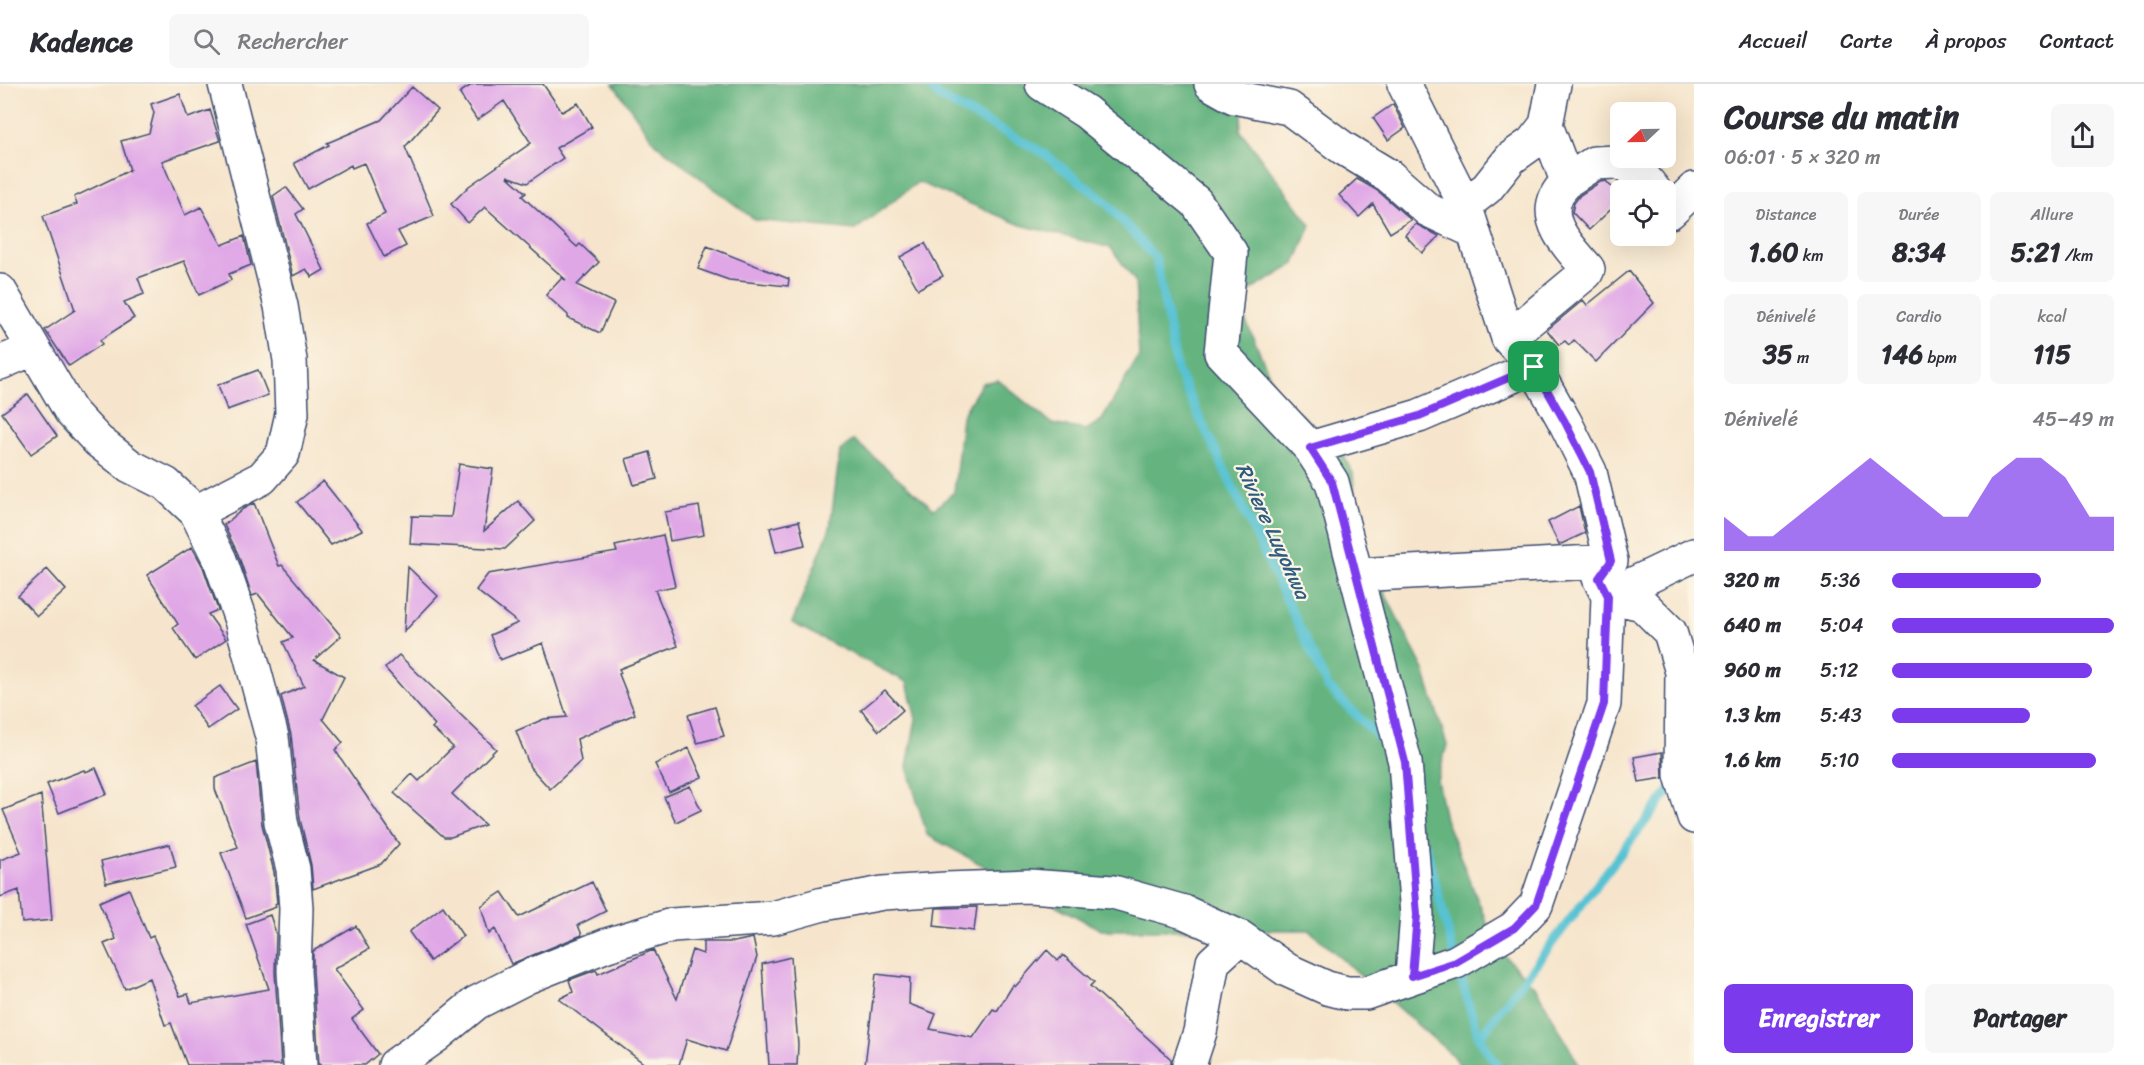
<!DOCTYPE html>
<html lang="fr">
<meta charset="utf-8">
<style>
body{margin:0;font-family:Sriracha,sans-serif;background:#f7f7f7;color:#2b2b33;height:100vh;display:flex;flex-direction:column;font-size:22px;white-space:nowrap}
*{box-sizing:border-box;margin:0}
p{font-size:20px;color:#7c7c81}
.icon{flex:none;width:33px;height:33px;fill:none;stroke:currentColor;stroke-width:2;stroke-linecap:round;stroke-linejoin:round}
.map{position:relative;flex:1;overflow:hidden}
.sheet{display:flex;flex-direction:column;background:#fff;width:450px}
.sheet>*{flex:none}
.needle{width:39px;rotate:248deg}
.controls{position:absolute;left:1610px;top:18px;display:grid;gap:12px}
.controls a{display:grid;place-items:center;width:66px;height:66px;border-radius:9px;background:#fff;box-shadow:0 6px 24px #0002;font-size:30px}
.pin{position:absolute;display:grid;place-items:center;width:51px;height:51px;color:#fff;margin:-26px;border-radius:12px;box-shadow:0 3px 9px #0006}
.round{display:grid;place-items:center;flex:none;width:63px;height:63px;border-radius:9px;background:#f7f7f7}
.summary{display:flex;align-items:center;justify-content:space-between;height:102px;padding:0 30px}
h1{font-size:33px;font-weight:800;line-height:45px}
.stats{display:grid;grid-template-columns:repeat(3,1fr);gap:9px;height:102px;padding:6px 30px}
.stats div{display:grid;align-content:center;border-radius:9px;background:#f7f7f7;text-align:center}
.stats b{font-size:26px;font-weight:800}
.stats small{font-size:16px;font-weight:400}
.stats p{font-size:16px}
.chart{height:168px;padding:12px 30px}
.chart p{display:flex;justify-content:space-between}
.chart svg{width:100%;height:108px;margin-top:6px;fill:#7c3aed;opacity:.7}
.button{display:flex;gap:12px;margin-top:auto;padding:12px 30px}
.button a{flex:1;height:69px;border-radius:9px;background:#7c3aed;color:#fff;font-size:24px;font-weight:800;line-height:69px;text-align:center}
.button a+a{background:#f7f7f7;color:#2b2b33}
ul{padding:0 30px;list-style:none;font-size:20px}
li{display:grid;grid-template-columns:96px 72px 1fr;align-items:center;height:45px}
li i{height:15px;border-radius:8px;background:#7c3aed}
header{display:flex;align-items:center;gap:36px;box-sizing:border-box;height:84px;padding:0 30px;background:#fff;border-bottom:2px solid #e1e1e2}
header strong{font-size:28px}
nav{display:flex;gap:33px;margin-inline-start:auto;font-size:21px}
.search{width:420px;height:54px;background:#f7f7f7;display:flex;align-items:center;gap:15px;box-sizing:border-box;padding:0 21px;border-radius:9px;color:#7c7c81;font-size:22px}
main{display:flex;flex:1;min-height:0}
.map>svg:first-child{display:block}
.forest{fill:#65b480;stroke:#40726f;stroke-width:1.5}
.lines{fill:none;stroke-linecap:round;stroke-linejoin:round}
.stream{stroke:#57c2d3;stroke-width:9}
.building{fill:#e0a7e7}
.street-casing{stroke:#3c4a6e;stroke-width:36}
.street{stroke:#fff;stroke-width:33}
.route-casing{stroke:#fff;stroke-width:12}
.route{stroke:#7c3aed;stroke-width:8}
.labels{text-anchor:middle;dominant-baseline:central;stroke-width:4.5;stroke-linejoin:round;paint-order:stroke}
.water-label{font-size:21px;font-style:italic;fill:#2d5b81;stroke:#fcf5e5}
</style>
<header>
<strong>Kadence</strong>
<div class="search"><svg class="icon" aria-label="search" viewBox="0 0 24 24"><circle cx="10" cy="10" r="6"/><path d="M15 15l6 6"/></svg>Rechercher</div>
<nav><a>Accueil</a><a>Carte</a><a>À propos</a><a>Contact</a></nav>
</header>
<main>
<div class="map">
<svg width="1694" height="981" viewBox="0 0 1694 981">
<rect width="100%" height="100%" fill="#fcf5e5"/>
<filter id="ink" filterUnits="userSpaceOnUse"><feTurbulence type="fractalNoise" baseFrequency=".0167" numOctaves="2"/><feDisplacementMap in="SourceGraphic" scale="12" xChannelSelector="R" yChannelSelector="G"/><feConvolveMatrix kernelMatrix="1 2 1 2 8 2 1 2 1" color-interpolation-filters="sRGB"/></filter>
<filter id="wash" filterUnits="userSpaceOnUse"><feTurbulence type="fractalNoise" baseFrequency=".008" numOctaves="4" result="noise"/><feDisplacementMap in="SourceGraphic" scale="24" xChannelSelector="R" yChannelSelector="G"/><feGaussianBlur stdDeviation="1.35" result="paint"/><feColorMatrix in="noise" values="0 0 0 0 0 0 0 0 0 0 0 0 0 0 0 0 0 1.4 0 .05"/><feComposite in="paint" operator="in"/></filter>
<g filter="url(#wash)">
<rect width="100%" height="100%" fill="#f6e5cc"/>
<path class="forest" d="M613,0h634l-7,46 71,95 -16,39 -54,32 4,23 34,78 59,48 15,28 5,68 65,127 24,77 -10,35 8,39 52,129 39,40 43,77h-120l-7,-10 -143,-125h-208l-174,-95 -20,-68 9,-48 -9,-37 -115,-59 38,-95 10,-77 14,-11 80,69 20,-17 8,-76 20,-33 16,-3 54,44 34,6 16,-10 37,-64 -4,-75 -24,-33 -90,-23 -103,-43 -63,48 -100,-10 -100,-77z"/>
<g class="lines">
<path class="stream" d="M927,0l14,14 101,54 64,50 50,57 21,111 151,317 62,61
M1426,762l28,109
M1458,884l21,70 18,27
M1479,954l196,-255"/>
</g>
<g id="blocks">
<path class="building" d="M473,0h70l19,28 16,-9 14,24 -36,21 7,10 -36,25 -20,-7 19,17 -4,3 55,51 3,-3 19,18 -22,23 37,18 -14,30 -32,-15v-3l-22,-20 16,-17 4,2 -81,-73 -17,16 -17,-19 18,-18 62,-43 -27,-42 -27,19 -18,-27z
M412,3l26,23 -33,37 29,69 -36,15 8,15 -22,11 -17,-34 18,-9 -21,-51 -12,5 -1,-3 -43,24 -14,-26 35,-18 -2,-2 54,-23z
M180,10l8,24 22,-8 10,31 -58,20 23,54 16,-8 21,38 22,-9 7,29 -22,9 2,6 -32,15 -15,-34 -46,17 6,16 -20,8 10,16 -34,22 2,4 -33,22 -24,-36 30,-20 -32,-94 34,-12 -3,-7 56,-27 -9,-29 28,-8 5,-20 -3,-9z
M1393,20l12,24 -17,12 -15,-22z
M1357,95l21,12 33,29 -21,13 -17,-29 -14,13 -20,-22z
M1606,97l14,15v5l-31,29 -17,-18 2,-9 6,-8 20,-13z
M286,103l17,22 -7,5 28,56 -12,7 -6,-8 -13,7 -20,-80z
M1416,140l23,12 -17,17 -17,-18z
M925,159l18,33 -25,13 -18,-32z
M707,162l82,33 -1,7 -59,-6 -31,-11z
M1629,187l25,32 -58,59 -22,-22 -5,5 -4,-4 -6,4 -12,-15 36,-30 4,5z
M258,286l10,25 -41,15 -9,-25z
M28,310l29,42 -26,18 -29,-41z
M650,368l7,27 -23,6 -8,-26z
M459,380l34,5 -9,62 34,-30 17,20 -30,28 -95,-5 2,-28 39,1z
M323,397l39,49 -31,15 -34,-43z
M254,419l25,63 3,-1 59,71 -27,24 30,17 -21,42 20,24 -8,7 64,94 -18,20 -68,25 -2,-24 -11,-46 -9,-84 -10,-39 23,-10 -21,-44 10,-4 -35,-44 -6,2 -14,-42 -14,-29 19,-16z
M699,422l5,29 -34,6 -5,-29z
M1579,422l6,27 -26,12 -11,-23z
M799,437l6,24 -29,7 -6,-24z
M663,451l12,51 -20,4 23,56 -59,23 2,4 -2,1 16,40 -58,25 4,22 -31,28 -20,-22 -14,-36 28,-12 23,-2 -24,-74 -43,17 -10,-25 28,-12 -42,-33 12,-16 129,-22 -2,-6z
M192,463l11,20 15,43 -10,4 18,25 -31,21 -22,-32 5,-4 -31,-49z
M408,483l30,29 -34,36z
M47,485l19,21 -29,26 -19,-20z
M399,571l97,94 -44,45 33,31 -34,12h-7l-50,-44 18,-19 7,7 34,-34 -21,-19 3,-3 -50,-57z
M220,602l17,23 -29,20 -16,-23z
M885,606l18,20 -24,21 -18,-21z
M715,623l9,29 -27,7 -9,-28z
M689,664l13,29 -33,15 -14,-28z
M1662,668l1,26 -24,4 -5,-25z
M256,678l6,62 12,48 3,31 -2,1 1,3 -30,11 -25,-65 17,-6 -23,-58v-11z
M96,684l11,26 -48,19 -12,-29 37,-14 1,2z
M690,702l11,24 -25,12 -12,-25z
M41,711l11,125 -30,3 -3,-33 -19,7v-37l21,-8 -18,-42z
M170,760l6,23 -70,16 -5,-22z
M592,798l14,29 -28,14 4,10 -71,29 -16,-35 -6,5 -8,-28 21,-14 17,25z
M129,805l20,49 4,-2 27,60 8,-2 3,9 78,-14 -23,-65 24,-9 6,18 -1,39 6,93h-94l-16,-42 -6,2 -16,-47 -24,11 -21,-45 12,-5 -17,-37z
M443,822l20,30 -33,25 -21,-29z
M977,823l-3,24 -40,-5 2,-18z
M356,842l13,23 -35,20 30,41 -12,9 26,35 -13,11h-46l-6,-94v-20z
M753,854l4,19 -31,94 -39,-12 -8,26h-33l-87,-66 14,-7 -4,-12 27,-10 2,4 55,-24 24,49 15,-49 11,4v-12h31z
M1047,866l11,11 5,-6 31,27 -4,4 81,73v6h-306l11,-91 34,4 -1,26 27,10 -6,15 43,9 20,-29 4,2 16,-26 2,2z
M791,873l7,88 -1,20h-28l-7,-101z"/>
</g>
</g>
<g filter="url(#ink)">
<use href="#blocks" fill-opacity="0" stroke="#3c4a6e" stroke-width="1.5"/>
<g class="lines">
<g class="street-casing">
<path id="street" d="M1042,0l44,28 110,90 35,51 -10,100 89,95 22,34 73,280 12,153 -5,61
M1211,0l23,13 55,11 54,40 46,28 39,34 45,21
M1404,0l61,121 43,133 26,29 31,55 25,50 21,89 -12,17 9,18 34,8 28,28 12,40 -1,103 13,42
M1546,41l21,56 27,-18 23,-1 24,12 13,16
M1465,121l22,-17 24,-30 21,-15 14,-18 8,-41
M1665,121l5,7 24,-23
M0,207l71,121 27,29 32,25 36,18 30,28 24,48 21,60 31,117 9,85 12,47 3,39 -2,63 6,94
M1508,254l78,-65 2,-4c-16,-19 -44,-45 -32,-72 2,-6 8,-11 11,-16
M0,279l33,-14
M1310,364l109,-32 115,-49
M196,428l66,-34 21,-24 9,-40 -2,-54 -9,-54 -56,-222
M1356,491l255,-14
M395,981l41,-29 40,-33 51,-26 80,-32 65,-20 101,-7 50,-14 60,-11 63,-4 83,-3 84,6 71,20 56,25 47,33 40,18 20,5h19l90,-31 58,-34 22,-23 68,-201 4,-108 86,-41
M1189,981l11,-33 13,-70 27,-25"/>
</g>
<use href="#street" class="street"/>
</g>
</g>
<g class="lines" filter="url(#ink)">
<g class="route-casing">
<path id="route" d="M1534,283l31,55 25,50 21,89 -12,17 9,18 -4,108 -68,201 -22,23 -58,34 -44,14 5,-61 -12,-153 -73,-280 -22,-34 109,-32z"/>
</g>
<use href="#route" class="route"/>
</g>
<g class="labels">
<g class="water-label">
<text transform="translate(1273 447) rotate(65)">Riviere Luyohwa</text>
</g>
</g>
</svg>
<div class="controls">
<a><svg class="needle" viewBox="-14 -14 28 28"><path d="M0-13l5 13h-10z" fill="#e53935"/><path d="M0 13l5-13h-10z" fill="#7c7c81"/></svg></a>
<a><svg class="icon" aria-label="locate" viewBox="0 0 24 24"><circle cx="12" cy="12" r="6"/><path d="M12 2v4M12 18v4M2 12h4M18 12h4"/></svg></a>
</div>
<div class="pin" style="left:1534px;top:283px;background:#1e9e55"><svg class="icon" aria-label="arrive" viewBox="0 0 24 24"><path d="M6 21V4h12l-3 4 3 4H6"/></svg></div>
</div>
<section class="sheet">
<div class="summary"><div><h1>Course du matin</h1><p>06:01 · 5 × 320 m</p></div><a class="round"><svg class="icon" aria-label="share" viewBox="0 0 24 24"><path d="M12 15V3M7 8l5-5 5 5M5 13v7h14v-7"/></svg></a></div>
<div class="stats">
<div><p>Distance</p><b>1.60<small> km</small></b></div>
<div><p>Durée</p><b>8:34</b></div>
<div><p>Allure</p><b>5:21<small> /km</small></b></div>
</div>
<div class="stats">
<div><p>Dénivelé</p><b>35<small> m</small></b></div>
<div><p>Cardio</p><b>146<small> bpm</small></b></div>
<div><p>kcal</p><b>115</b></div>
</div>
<div class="chart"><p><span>Dénivelé</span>45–49 m</p>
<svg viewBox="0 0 160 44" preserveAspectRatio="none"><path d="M0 44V30L10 38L20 38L30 30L40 22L50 14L60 6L70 14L80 22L90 30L100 30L110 14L120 6L130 6L140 14L150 30L160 30V44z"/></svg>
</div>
<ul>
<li><b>320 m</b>5:36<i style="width:67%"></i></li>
<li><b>640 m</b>5:04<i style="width:100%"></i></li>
<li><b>960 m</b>5:12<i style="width:90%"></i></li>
<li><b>1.3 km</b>5:43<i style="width:62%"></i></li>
<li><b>1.6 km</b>5:10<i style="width:92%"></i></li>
</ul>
<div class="button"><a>Enregistrer</a><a>Partager</a></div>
</section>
</main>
